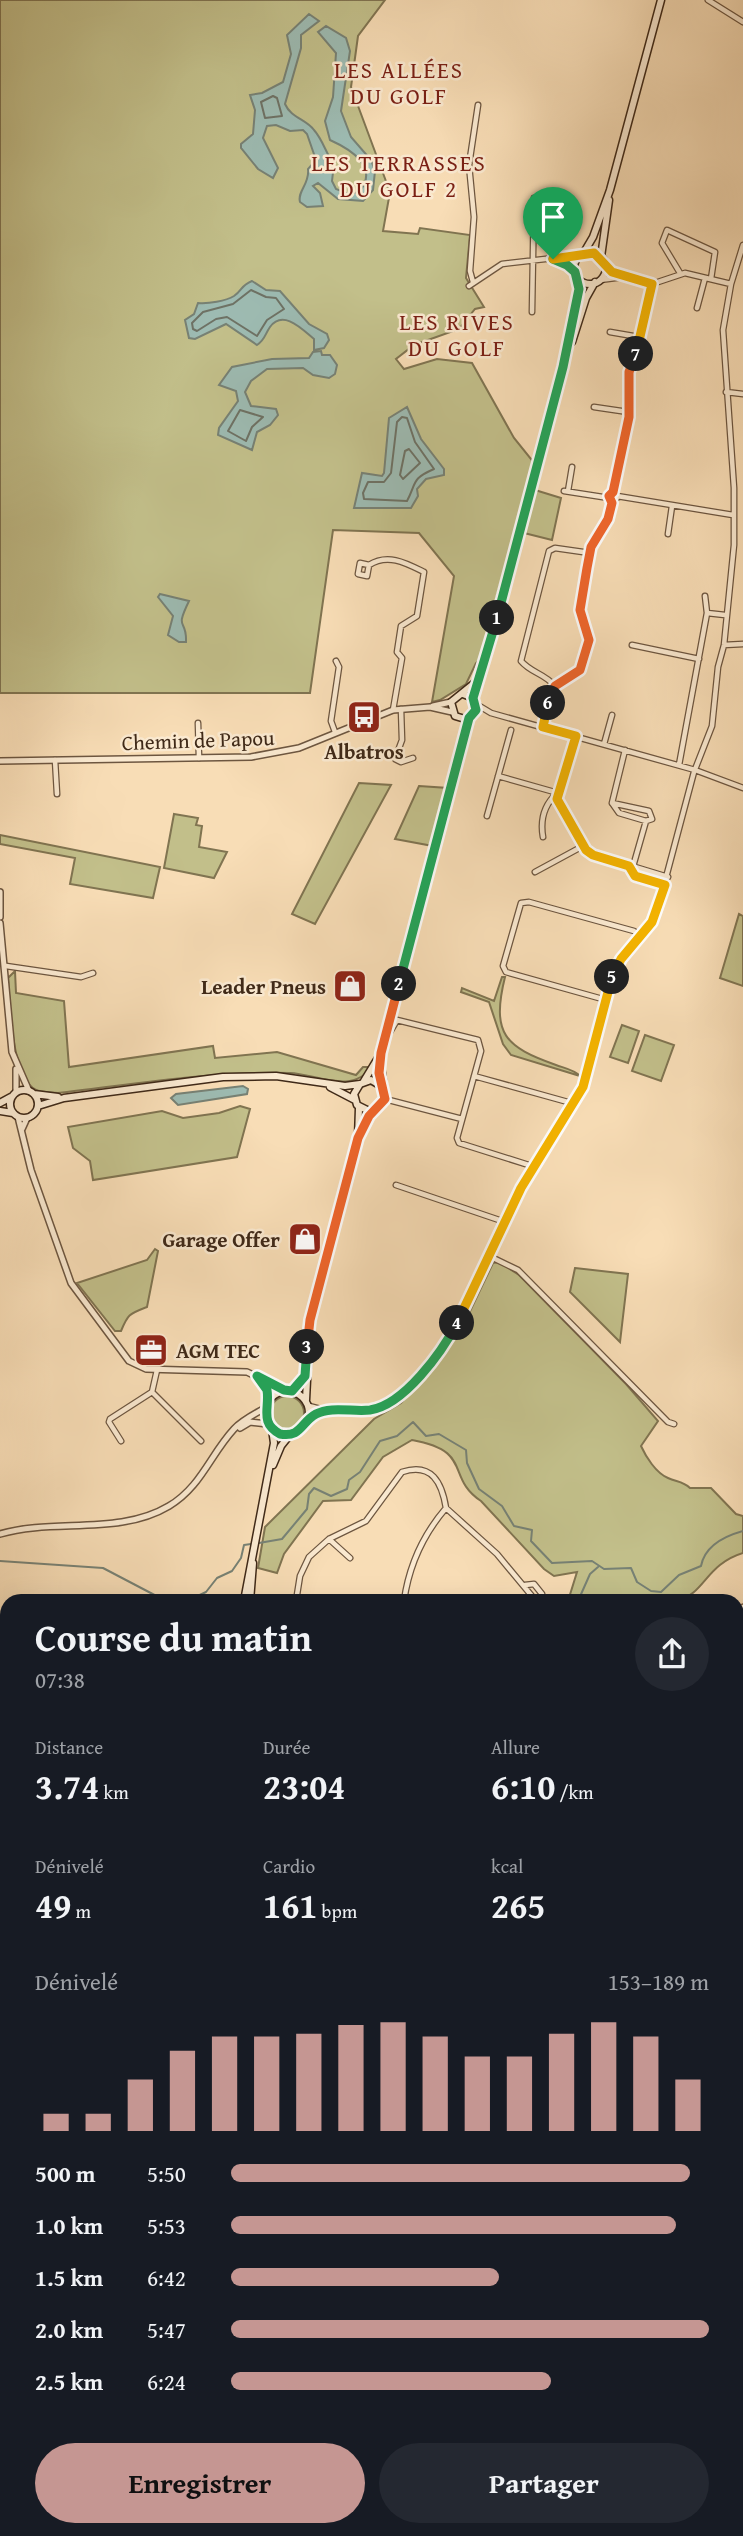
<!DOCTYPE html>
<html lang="fr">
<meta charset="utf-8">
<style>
body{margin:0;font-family:"Gentium Book Plus",serif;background:#242831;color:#f1f3f6;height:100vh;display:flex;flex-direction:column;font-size:26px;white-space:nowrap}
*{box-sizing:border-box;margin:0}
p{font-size:23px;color:#9ea1a6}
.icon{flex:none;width:38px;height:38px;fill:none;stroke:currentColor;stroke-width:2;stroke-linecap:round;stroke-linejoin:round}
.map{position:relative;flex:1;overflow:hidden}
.panel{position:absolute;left:0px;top:1594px;width:744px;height:943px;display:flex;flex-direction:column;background:#171b24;border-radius:21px 21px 0 0;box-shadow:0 7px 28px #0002}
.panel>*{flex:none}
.pin{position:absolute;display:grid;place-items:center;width:60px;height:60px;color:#fff;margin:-72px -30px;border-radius:50% 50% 50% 0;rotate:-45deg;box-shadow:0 0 7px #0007}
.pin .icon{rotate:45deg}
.km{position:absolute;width:35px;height:35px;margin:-18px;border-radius:50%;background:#222;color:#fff;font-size:19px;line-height:35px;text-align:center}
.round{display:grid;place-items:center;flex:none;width:74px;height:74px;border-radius:37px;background:#242831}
.headline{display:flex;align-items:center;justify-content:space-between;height:119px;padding:0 35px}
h1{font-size:38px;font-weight:700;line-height:52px}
.figures{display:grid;grid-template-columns:repeat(3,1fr);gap:10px;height:119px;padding:7px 35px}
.figures div{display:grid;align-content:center}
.figures b{font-size:35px;font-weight:700}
.figures small{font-size:19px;font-weight:400}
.figures p{font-size:19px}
.chart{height:196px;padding:14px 35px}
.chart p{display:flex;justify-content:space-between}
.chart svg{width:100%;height:126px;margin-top:7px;stroke:#c59692;stroke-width:6}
.cta{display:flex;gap:14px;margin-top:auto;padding:14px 35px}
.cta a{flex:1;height:80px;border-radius:42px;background:#c59692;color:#111;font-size:28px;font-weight:700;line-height:80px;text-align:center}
.cta a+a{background:#242831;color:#f1f3f6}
ul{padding:0 35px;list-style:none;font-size:23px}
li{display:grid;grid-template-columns:112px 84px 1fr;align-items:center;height:52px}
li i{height:18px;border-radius:9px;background:#c59692}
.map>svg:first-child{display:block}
.green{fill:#c2bf8a;stroke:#807451;stroke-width:2}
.water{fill:#9dbbb2;stroke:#778174;stroke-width:2}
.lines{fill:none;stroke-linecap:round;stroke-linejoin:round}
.shore{stroke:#6e7265;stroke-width:2}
.stream{stroke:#778174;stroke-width:2}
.minor-casing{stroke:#6d5640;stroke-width:7}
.tertiary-casing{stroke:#6d5640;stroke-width:8}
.secondary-casing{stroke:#3f2918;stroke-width:9}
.minor{stroke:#fae9d0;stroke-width:4.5}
.tertiary{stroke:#fae9d0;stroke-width:5}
.secondary{stroke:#fae9d0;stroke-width:6}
.split-1-casing{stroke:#fff;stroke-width:14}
.split-2-casing{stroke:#fff;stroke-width:14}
.split-3-casing{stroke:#fff;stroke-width:14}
.split-4-casing{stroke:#fff;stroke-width:14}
.split-5-casing{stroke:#fff;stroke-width:14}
.split-6-casing{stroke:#fff;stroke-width:14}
.split-7-casing{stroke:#fff;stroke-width:14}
.split-8-casing{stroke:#fff;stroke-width:14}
.split-1{stroke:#22a559;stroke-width:9}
.split-2{stroke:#22a559;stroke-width:9}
.split-3{stroke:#f0652b;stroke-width:9}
.split-4{stroke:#22a559;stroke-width:9}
.split-5{stroke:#f5b400;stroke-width:9}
.split-6{stroke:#f5b400;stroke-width:9}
.split-7{stroke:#f0652b;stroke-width:9}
.split-8{stroke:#f5b400;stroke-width:9}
.labels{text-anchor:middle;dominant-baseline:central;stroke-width:5;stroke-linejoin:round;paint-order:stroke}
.street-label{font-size:21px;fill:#3f2918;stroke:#fae9d0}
.poi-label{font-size:21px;font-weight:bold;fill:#3f2918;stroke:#fae9d0;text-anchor:end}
.neighbourhood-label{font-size:23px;letter-spacing:2px;fill:#7a1f14;stroke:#fae9d0}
</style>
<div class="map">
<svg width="743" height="2536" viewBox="0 0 743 2536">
<rect width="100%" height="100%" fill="#f8ddb6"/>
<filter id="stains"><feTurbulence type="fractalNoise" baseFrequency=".00286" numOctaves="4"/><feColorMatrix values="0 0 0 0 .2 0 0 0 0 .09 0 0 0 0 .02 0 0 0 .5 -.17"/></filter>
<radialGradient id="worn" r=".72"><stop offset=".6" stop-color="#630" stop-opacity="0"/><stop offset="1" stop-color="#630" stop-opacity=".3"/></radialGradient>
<path class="green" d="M0,0h385l-27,36 -7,51 39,105 -7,39 35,3 2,-6 50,7 -4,43 18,29 -9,2 -16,20 -45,16 -18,14 8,10 33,-10 35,4 42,75 21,26 -52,193 -7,6 -10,21 -26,16 -8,2 22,-126 -35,-43 -86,-3 -23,163h-310z
M535,490l26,8 -9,42 -28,-7z
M359,783l32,2 -76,139 -23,-10z
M419,786l29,2 -15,58 -38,-7z
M174,814l24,4 -2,7 6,1 -3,21 28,5 -13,26 -50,-10z
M0,835l160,32 -7,31 -83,-14 5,-26 -75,-14z
M739,914l4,2v70l-23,-8z
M15,971l1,22 48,8 5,66 144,-21 2,12 62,-6 79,23 7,-8h8c-18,28 -55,7 -81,6 -78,-2 -155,11 -232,20 -7,-1 -16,0 -22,-3 -25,-13 -26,-86 -28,-112z
M502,977h3c-14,57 0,70 51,88 8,3 19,5 24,11l-69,-21 -8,-11 -14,-42 -28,-10 1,-4 32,13z
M622,1025l17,6 -11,32 -18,-6z
M645,1035l29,10 -13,36 -29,-10z
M240,1106l10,3 -13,48 -144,23 -3,-19 -17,-13 -5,-21 94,-16 21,7 36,-5z
M155,1249l3,2 -11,56c-18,7 -19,7 -26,24h-6l-38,-48 70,-23z
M499,1262l20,13 107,109 32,37 -17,25c5,11 15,27 27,32 9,4 15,3 22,10h21l25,26 7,2v37c-36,11 -38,39 -64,48h-111l9,-29 -23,4 -10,-7 -63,-68c-36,-24 -7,-50 -69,-61l-29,17 -32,43 -28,1 -39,53 -7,19 -19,-5 7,-41 109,-108 27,-16 29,-31 32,-44 31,-65z
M575,1268l53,6 -8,68 -50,-50z
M270 1413a17 17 0 1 1 34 0a17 17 0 1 1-34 0Z"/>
<path class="water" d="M309,14l10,7 -18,14v13l-16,56c6,14 21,15 29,26 9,10 12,24 20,34l-2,17 4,8 13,5 10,-2c21,-25 -9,-43 -29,-52l-5,-19 8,-24 3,-44 -18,-21 8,-6 20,12 4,13 -9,60 10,26 20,23 4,11 -2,19 -10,11 -25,-2 -20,-16 -5,3 7,7 3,13 -16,1 -7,-5c-3,-11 10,-18 8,-33l8,-9 -9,-26 -4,-4 -13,1 -14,-6 -9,1 -4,12 15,30 -5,10 -15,-9 -17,-21v-4l12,-10 2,-24 -5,-15 12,-2 21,-11 8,-28 -4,-19z
M252,281l14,9 14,1 29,33 18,10 2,6 -5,8 -10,2v-11c-12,-10 -31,-30 -44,-12 -5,7 -5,13 -13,18l-31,-21 -31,15 -6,-1 -4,-18 9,-6 4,-11c10,1 28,-2 36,-7 9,-6 6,-10 18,-15z
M321,351l1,4h8l7,10 -2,9 -6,4 -16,-3 -10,-7 -36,1 -16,12 -6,11 6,14 25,3 2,6 -8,10 -13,7 -5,18 -34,-15 1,-7 19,-27 -2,-10 -17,-6 13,-18 40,-8 37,-1 4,-6z
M407,407l14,32 23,30v6l-18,4 -9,10 1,7 -7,12h-57l8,-35 20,3 2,-3 5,-55z
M160,594l29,7c-15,31 -2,16 -3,41h-7l-11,-7 5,-19 -15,-19z
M243,1086l5,3 -1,5 -69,11 -7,-7 5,-4z"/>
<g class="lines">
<path class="shore" d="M273,96l4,2 5,18 -17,2 -4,-16z
M251,290l15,7 10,1 8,11 -17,11 -10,16 -30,-19 -11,2 -19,12 -4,-2 -1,-6 11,-11 30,-8z
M240,410l23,7 -11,10 -6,14 -18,-10z
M402,417l5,1 8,24 19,27c-23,10 -17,13 -27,32l-43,-2 -1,-6 5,-11h16l7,-9 6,-51z
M409,449l11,14 -17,16 -3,-4 5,-24z"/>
<path class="stream" d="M259,1543l23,-4 25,-30 2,-15 5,-6 17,8 16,-7 2,-9 11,-8 20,-31 17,-5 16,-14 13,14 13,-2 27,16 1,13 12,26 23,17 12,20 18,4 -1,11 21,22 40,-2 12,8 27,-1 6,14 14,9 10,1 18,-17 22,-9c4,-21 24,-30 42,-35
M0,1561l103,7 63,33
M187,1601l19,-9 11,-14 15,-7 9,-13 3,-13 7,-1
M578,1601l12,-27 8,-7"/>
<g class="minor-casing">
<path id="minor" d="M708,0l35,22
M557,261l17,11
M604,262l8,10 10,5
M680,273l-18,-30 5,-13 48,22 -4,27
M600,280l23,-3 29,7 33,-11 46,11
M473,282l-3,-11 4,-54 -5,-52 9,-60
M469,286l33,-22 78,-9
M697,308l8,-30
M532,312l2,-114
M610,332l29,5
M726,392l17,2
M594,407l34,5
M564,491l45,7
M568,491l4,-24
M613,493l4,5 -4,3 -4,-5 4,-3 13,-52 5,-45 -2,-24 6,-11 17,-77
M617,496l116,19
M668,534l4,-28
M369,565l-2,11 -9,-2 2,-11 9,2c19,-12 37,-2 55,7l-7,44 -16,10 -4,26 5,6 -9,52
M705,596l2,17
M632,645l67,14
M724,645l19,-1
M555,686c-11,-13 -24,-13 -34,-25l28,-110 6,-3 35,5
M476,704l15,9 204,57 48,18
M401,709l1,31 -7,19 6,3 12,-4
M198,723l1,35
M543,727l11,-38 22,-16 7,-9 6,-24 -9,-33 11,-60 17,-28 5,-18
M335,732l-4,-11 8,-54 -3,-6
M576,736l-19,63 32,54 79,24
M604,744l8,-29
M55,760l2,34
M679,765l28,-152 18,2
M498,776l60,17
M612,803l13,-53
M487,816l24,-86
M543,837c-3,-17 1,-32 14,-44
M630,866l4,-3 12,-42 6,-2 -3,-8 -37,-8 7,10 27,8
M630,867l5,9 30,9
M535,872l48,-26
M6,966l75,11 12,-4
M606,1000l-100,-28 -3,-6 18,-63 8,-1 105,29 7,5
M386,1039l11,-19 81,20 3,11 -24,87 2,5 76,24
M474,1076l101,28
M385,1099l77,20
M396,1185l109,37
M489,1256l29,14 150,152 6,2
M157,1370l-5,22 49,49
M309,1406l19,5 54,-4 26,-20 36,-42 77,-157 62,-101 31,-116 42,-56 38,-143 18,-46 6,-59 6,-22 10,-100v-57l-11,-158 8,-46 12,-39
M309,1420l11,-7
M121,1441l-12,-19 1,-3 42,-27
M446,1508l51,46 39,47
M329,1539l21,19
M525,1585l9,-1 8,10 -4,7
M296,1601l4,-25 9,-19 20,-18 37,-18 36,-49c30,-10 40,11 44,36 -24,28 -37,57 -42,93
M455,1601h4
M694,1601h19
M737,1616l6,-9
M737,1617l6,4
M0,1619h7
M0,1699h7
M737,1745l6,-9
M0,1776h7
M737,1787l6,4
M0,1853l7,1
M0,1951l7,1
M737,2023l6,-1
M737,2144l6,-1
M0,2191l7,1
M737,2195l4,-3
M737,2271l6,-2
M737,2294l6,-1
M737,2346h6
M737,2354l6,-1
M737,2372l6,13
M737,2427h6
M0,2457l7,-97
M737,2479h6
M0,2511l7,1
M737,2511l6,-1
M108,2530l27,6
M346,2530l1,6
M560,2530l10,6
M588,2530l1,6
M595,2530v6
M187,2536v-6
M229,2536l7,-6"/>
</g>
<g class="tertiary-casing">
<path id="tertiary" d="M433,706l18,-4
M0,761l251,-4 48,-9 94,-38 37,-3 22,5
M0,892v25
M0,923l12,129 17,39
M16,1092v-23
M18,1117l13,53 40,113 58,78 17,8 101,3 37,18
M22,1129l5,-11
M259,1379l7,6 3,15
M240,1428l10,-6 18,2
M0,1534c54,-16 119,2 169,-28 32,-19 41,-51 65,-77 8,-9 21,-15 31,-21"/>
</g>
<g class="secondary-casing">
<path id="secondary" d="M574 268a16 16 0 1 1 32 0a16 16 0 1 1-32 0Z
M583,254l10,-17 17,-47 51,-190
M601,257l8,-57
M572,342l14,-44 9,-16
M463,694l10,4 3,6 -3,11 -8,4 -10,-3 -4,-14 26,-21
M473,698l90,-331 16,-78 -1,-11
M381,1059c-1,15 6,33 3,43l-13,10 -14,-7 -3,-11 6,-10 11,-4 12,7
M364,1081l17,-28 88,-335
M330,1087l25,13
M10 1104a14 14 0 1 1 28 0a14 14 0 1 1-28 0Z
M34,1094l24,3
M0,1103l11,-6
M38,1106l26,-8 159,-21 53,-1 69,10 15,-2
M0,1111l13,2
M359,1136l15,-25
M265 1413a22 22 0 1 1 44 0a22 22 0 1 1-44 0Z
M292,1391l14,-17
M306,1400l4,-80 48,-182 1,-30
M273,1465l8,-19 8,-10
M244,1601l30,-158 -2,-14
M250,1601l3,-38
M152,2530l2,6
M135,2536l2,-6"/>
</g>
<use href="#minor" class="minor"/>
<use href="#tertiary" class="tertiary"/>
<use href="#secondary" class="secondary"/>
</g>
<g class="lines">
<g class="split-1-casing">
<path id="split-1" d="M497,618l66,-251 16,-78 -4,-17 -8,-7 -14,-6"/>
</g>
<g class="split-2-casing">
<path id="split-2" d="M399,984l70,-266 7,-8 -3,-12 24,-80"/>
</g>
<g class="split-3-casing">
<path id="split-3" d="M307,1347l3,-27 48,-182 11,-22 16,-17 -6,-26 2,-20 18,-69"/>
</g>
<g class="split-4-casing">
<path id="split-4" d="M307,1347l-2,29 -13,15 -8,-1 -27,-14 10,14c3,18 -8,33 13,44 21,4 21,-12 36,-20 15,-8 37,-2 54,-4 34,-5 72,-58 87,-87"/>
</g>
<g class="split-5-casing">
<path id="split-5" d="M457,1323l64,-135 62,-101 29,-110"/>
</g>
<g class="split-6-casing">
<path id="split-6" d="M548,703l-5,24 33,9 -19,63 29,51 7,5 36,11 6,10 30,9 -13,37 -31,37 -9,18"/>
</g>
<g class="split-7-casing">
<path id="split-7" d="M548,703l7,-17 25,-16 9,-30 -9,-30 7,-42 4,-21 17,-28 4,-16 -3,-7 4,-4 16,-75v-45l7,-18"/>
</g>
<g class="split-8-casing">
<path id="split-8" d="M553,259l41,-6 18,19 40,12 -16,70"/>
</g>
<use href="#split-1" class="split-1"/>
<use href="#split-2" class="split-2"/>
<use href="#split-3" class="split-3"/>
<use href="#split-4" class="split-4"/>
<use href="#split-5" class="split-5"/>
<use href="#split-6" class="split-6"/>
<use href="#split-7" class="split-7"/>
<use href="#split-8" class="split-8"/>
</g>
<defs>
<g id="bus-square" transform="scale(1.75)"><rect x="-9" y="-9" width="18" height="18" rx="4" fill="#8f2418" stroke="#fae9d0"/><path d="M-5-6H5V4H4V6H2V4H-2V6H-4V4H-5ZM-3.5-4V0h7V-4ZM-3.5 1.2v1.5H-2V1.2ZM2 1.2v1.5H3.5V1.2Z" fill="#fff"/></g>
<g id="shop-square" transform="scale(1.75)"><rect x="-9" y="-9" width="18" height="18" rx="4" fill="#8f2418" stroke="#fae9d0"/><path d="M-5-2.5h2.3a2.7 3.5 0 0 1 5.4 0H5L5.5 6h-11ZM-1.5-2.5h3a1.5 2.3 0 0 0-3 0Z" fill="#fff"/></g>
<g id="office-square" transform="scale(1.75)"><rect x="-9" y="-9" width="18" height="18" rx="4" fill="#8f2418" stroke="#fae9d0"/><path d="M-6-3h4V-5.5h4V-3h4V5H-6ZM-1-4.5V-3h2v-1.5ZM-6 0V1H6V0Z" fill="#fff"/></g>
</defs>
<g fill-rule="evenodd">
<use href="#bus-square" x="364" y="717"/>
<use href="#shop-square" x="350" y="986"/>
<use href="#shop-square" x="305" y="1239"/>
<use href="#office-square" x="151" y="1350"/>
</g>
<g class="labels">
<g class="street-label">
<text transform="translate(198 740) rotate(-2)">Chemin de Papou</text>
</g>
<g class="poi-label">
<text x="364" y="751" text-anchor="middle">Albatros</text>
<text x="326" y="986">Leader Pneus</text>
<text x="280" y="1239">Garage Offer</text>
<text x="176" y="1350" text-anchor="start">AGM TEC</text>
</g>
<g class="neighbourhood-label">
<text x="399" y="69">LES ALLÉES<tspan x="399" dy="26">DU GOLF</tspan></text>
<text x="399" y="162">LES TERRASSES<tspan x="399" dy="26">DU GOLF 2</tspan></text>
<text x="457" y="321">LES RIVES<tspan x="457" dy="26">DU GOLF</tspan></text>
</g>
</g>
<rect width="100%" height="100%" filter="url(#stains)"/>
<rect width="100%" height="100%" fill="url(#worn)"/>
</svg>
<div class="pin" style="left:553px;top:259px;background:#1e9e55"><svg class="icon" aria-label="arrive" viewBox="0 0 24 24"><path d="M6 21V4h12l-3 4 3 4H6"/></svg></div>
<b class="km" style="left:497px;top:618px">1</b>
<b class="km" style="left:399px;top:984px">2</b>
<b class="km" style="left:307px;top:1347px">3</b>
<b class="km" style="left:457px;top:1323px">4</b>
<b class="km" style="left:612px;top:977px">5</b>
<b class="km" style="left:548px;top:703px">6</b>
<b class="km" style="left:636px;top:354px">7</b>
<section class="panel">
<div class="headline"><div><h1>Course du matin</h1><p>07:38</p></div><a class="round"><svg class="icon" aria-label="share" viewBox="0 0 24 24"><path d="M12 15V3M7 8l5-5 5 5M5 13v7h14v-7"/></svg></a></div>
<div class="figures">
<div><p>Distance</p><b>3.74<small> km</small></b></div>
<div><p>Durée</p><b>23:04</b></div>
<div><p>Allure</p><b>6:10<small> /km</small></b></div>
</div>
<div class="figures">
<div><p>Dénivelé</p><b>49<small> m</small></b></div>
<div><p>Cardio</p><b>161<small> bpm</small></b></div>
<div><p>kcal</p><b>265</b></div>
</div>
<div class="chart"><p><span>Dénivelé</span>153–189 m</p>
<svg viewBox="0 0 160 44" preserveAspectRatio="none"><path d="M5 44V38M15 44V38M25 44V26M35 44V16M45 44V11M55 44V11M65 44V10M75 44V7M85 44V6M95 44V11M105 44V18M115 44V18M125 44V10M135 44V6M145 44V11M155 44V26"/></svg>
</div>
<ul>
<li><b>500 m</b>5:50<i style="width:96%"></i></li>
<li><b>1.0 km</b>5:53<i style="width:93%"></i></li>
<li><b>1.5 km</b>6:42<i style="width:56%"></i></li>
<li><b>2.0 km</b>5:47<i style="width:100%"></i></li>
<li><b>2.5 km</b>6:24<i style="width:67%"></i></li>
</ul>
<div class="cta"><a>Enregistrer</a><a>Partager</a></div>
</section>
</div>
